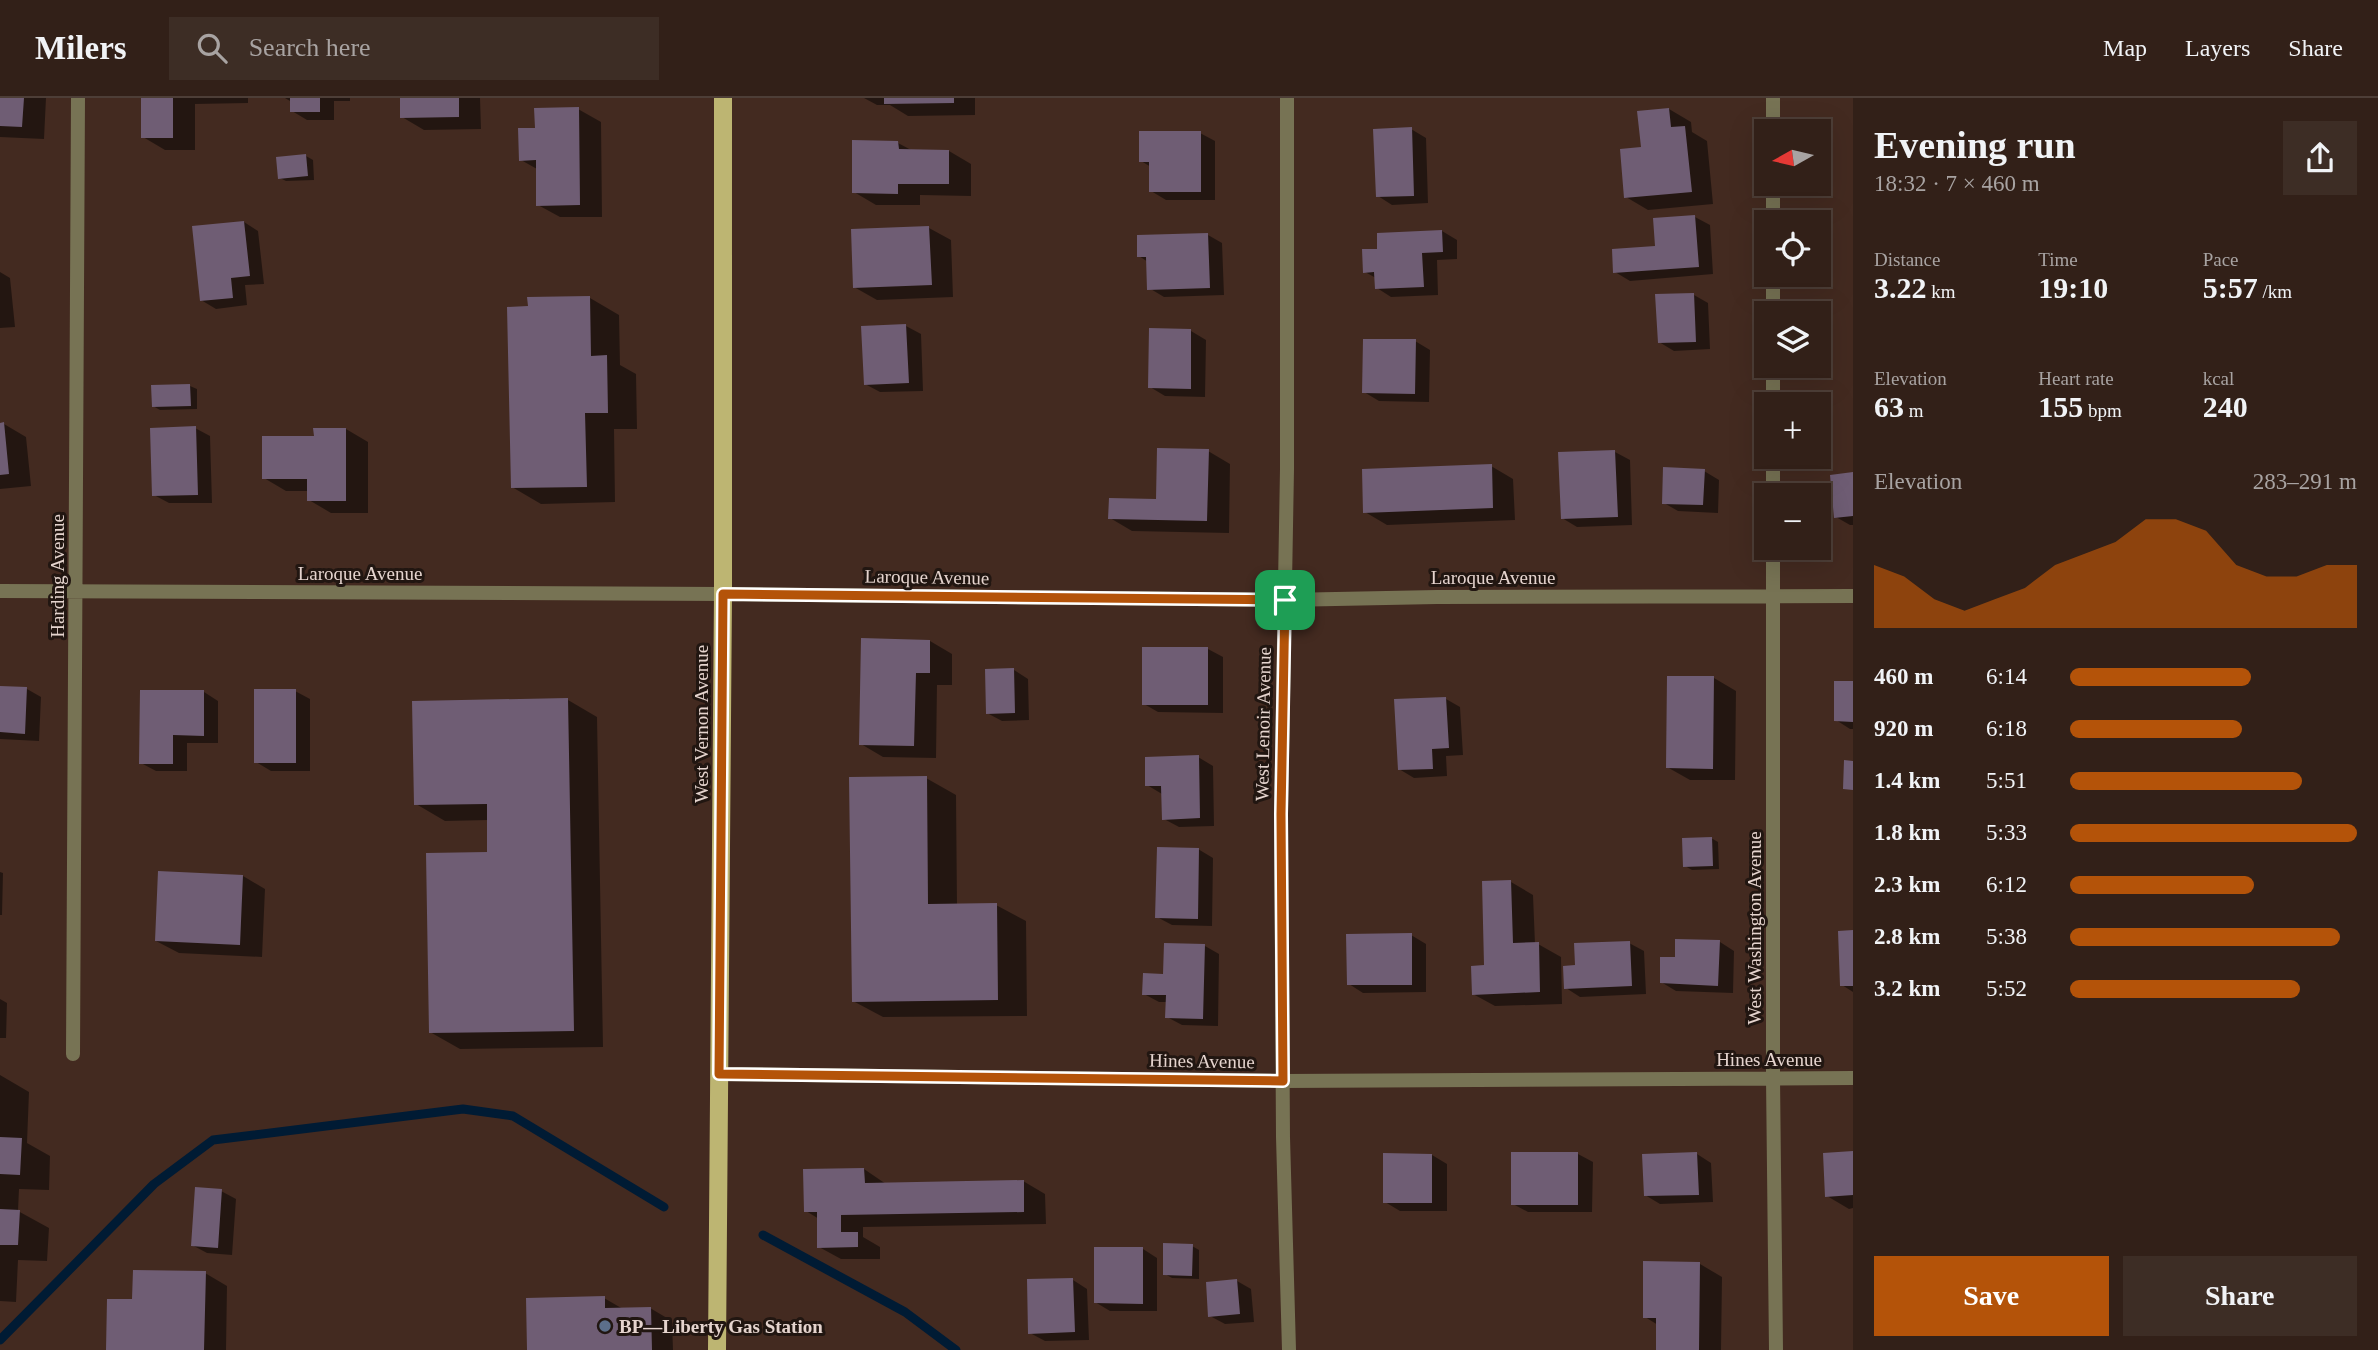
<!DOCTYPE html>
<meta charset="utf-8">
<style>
body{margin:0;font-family:"Times New Roman",serif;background:#3d2d25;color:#f1f3f6;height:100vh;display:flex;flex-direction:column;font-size:26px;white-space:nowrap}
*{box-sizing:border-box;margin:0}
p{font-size:23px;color:#a8a3a2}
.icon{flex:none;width:38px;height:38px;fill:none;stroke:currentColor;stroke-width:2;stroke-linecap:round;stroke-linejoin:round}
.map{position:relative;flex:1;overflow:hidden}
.side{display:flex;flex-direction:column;background:#322018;width:525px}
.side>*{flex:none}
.needle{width:46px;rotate:262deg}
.fabs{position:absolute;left:1754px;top:21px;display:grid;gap:14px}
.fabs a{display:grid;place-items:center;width:77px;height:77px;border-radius:0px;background:#322018;box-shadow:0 7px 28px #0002,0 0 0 2px #4d3e37;font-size:35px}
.pin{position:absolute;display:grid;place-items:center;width:60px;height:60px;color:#fff;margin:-30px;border-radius:14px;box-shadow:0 4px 10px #0006}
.round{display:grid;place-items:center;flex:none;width:74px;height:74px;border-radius:0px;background:#3d2d25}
.headline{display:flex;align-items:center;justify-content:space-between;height:119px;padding:0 21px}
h1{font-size:38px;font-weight:700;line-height:52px}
.figures{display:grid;grid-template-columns:repeat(3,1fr);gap:10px;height:119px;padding:7px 21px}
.figures div{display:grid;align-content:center}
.figures b{font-size:30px;font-weight:700}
.figures small{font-size:19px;font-weight:400}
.figures p{font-size:19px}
.chart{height:196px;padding:14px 21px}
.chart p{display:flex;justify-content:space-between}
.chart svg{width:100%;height:126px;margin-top:7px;fill:#b45309;opacity:.7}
.button{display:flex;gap:14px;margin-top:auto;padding:14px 21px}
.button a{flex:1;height:80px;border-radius:0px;background:#b45309;color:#fff;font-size:28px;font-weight:700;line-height:80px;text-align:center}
.button a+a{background:#3d2d25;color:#f1f3f6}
ul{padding:0 21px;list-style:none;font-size:23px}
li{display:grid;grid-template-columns:112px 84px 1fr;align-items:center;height:52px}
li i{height:18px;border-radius:9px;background:#b45309}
header{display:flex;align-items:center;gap:42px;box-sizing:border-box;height:98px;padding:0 35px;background:#322018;border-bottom:2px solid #4d3e37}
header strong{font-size:33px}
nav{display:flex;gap:38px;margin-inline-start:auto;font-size:24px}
.search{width:490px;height:63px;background:#3d2d25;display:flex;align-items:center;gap:18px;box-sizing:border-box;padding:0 24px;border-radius:0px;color:#a8a3a2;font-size:26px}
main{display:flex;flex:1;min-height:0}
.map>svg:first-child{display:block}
.shadow{fill:#0007}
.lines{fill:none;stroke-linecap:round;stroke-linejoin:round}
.stream{stroke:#001b34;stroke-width:9}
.building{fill:#6f5d74}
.street{stroke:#777354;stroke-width:14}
.primary{stroke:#bdb572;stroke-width:18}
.route-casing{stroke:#fff;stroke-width:14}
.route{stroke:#b45309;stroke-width:9}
.service-dot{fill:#5c6f8a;stroke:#211611;stroke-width:2.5}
.labels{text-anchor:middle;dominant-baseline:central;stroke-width:6;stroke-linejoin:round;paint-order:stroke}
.street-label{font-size:19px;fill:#e5d4ce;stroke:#211611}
.poi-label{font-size:19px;font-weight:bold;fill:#e5d4ce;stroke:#211611;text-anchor:start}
</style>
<header>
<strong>Milers</strong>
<div class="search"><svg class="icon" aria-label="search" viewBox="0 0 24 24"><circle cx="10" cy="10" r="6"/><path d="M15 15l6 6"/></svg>Search here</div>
<nav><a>Map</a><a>Layers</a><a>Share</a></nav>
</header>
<main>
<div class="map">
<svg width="1853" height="1252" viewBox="0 0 1853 1252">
<rect width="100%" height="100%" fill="#432a20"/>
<path class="shadow" d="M0,0h46l-2,41 -44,-2z
M143,0h105v5l-53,1v46h-30l-22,-13z
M285,0h65v3h-16v19h-27l-15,-9 -2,-10z
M401,0h79l1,31 -57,1 -22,-13z
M864,0h111v17l-67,1 -18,-11h-13z
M578,11l23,13 1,95h-42l-22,-12 -1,-36 -16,-9 16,-30z
M1669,11l22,13 1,10 15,9 6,63 -65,6 -22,-13 17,-48z
M1411,31l15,9 2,65 -36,2 -14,-9z
M1200,35l15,8v59h-49l-15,-9v-24l-10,-6z
M898,45l15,8h36l22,13v32l-51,-1v10h-44l-22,-13z
M306,58l7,4 1,20 -28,1 -6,-3z
M1695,119l15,8 3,49 -83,7 -15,-9 42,-24z
M244,124l14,9 6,53 -19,1 2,20 -31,4 -15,-9z
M929,130l22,12 2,57 -76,3 -23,-13z
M1442,133l15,9v19l-20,1 1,35 -47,2 -14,-9 -1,-10 -11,-6 14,-22z
M1208,137l14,8 2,52 -60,2 -15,-9 -1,-26 -9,-6z
M0,174l10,6 5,49 -15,1z
M1694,197l14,8 2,46 -36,2 -15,-9z
M590,200l29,17 1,50 16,9 1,55h-23l1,73 -74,2 -29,-17 17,-179z
M906,228l15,8 2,57 -43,1 -15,-8z
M1191,233l15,9 -1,57 -40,-1 -15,-9z
M1415,243l15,9 -1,52 -50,-1 -15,-9z
M190,288l7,3v20l-37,1 -7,-4z
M4,326l22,13 5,49 -31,3v-64z
M195,330l15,8 2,67h-43l-15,-8z
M346,331l22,13v71h-37l-22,-13v-9h-23l-22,-13 51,-41z
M1208,353l22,13 -1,69 -97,-2 -22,-13 48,-17z
M1615,354l15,8 2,65 -55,2 -15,-9z
M1491,368l22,13 2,41 -128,5 -22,-13z
M1704,373l15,9 -1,33 -40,-2 -14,-8z
M1853,376v51h-3l-14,-8z
M930,543l22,13v31h-15l-1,73 -53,-1 -22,-13z
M1208,551l15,8v56l-65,-1 -14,-8z
M1014,572l14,9 1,41 -27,1 -15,-8z
M1714,580l22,13 -1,89h-45l-23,-13z
M1853,585v46h-3l-14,-9z
M0,590l27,1 14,8 -2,44 -39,-2v7z
M295,593l15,8v72h-39l-15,-9z
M204,594l14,9v42h-31v28h-31l-15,-8z
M1446,601l14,8 3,48 -17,1 1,20 -33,2 -15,-9z
M568,602l29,17 6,330 -143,2 -30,-17 59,-178v-34l-44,1 -29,-17z
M1198,659l15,9 1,60 -35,1 -15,-8 -2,-25 -15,-9z
M926,680l30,17 1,110h39l30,16 1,95 -144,1 -30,-16z
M1711,740l7,4 1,27 -27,1 -7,-4z
M1198,751l15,9 -1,68 -40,-1 -15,-8z
M0,774l3,1 -1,42h-2z
M243,778l22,13 -3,68 -83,-4 -23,-12z
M1511,784l22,13 2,49h3l23,13 1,47 -67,2 -22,-12 13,-27z
M1853,834v60l-11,-7z
M1411,837l15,9v48l-63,1 -14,-9z
M1720,844l14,9 -1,42 -57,-2 -15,-9 16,-23z
M1629,845l15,8 2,43 -66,3 -14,-9z
M1205,848l14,8 -1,72 -36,-1 -15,-8v-15h-8l-15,-8z
M0,901l7,4 -1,35h-6z
M0,977l29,17 -2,51 23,13 -1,34 -30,-1 -1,22 31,17 -2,33 -29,-1 -2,42 -16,-1z
M1513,1055l65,1 15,8 -1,50h-64l-15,-8z
M1853,1055v55l-4,1 -22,-13z
M1697,1056l14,9 2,39 -53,2 -15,-9z
M1385,1057h47l15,9v47h-47l-15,-9z
M864,1071l22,15 137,-3 22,13 1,30 -183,3v10l17,10v12h-39l-22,-12v-28l-13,-8z
M221,1093l15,8 -4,56 -25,-2 -15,-8z
M1192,1148l7,4v29l-27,-1 -7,-4z
M1143,1151l14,9v53h-47l-15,-9z
M1700,1166l22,13 -1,73h-64l1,-25 -13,-8z
M205,1175l22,13 -1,64h-119l27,-49z
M1073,1182l14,9 2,51 -44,1 -15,-8z
M1237,1183l14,8 3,33 -29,2 -15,-8z
M604,1200l19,11 27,-1 22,13 1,29h-144z"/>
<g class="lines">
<path class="stream" d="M763,1137l142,77 51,38
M0,1242l154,-156 59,-44 250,-31 50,7 151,91"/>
</g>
<path class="building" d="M0,0h24l-2,29 -22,-1z
M141,0h32v40h-32z
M290,0h30v14h-30z
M400,0h59v19l-59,1z
M884,0h70v5l-70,1z
M579,9l1,98 -44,1v-46l-17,1 -1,-33h17l-1,-20z
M1669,10l2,19 14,-1 7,66 -68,6 -4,-49 21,-2 -4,-36z
M1412,29l2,69 -38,1 -3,-68z
M1139,33h62v61h-52v-30h-10z
M852,42l46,1 1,8 50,1v34h-51v10l-46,-1z
M306,56l2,22 -30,3 -2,-22z
M1695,117l4,52 -86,6 -1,-24 43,-3 -2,-28z
M244,123l6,55 -19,2 2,20 -33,3 -8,-75z
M929,128l3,59 -79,3 -2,-59z
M1442,132l1,22 -21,1 2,34 -49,2 -1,-17 -11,1 -1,-24h15v-16z
M1208,135l2,55 -63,2 -1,-33h-9v-22z
M1694,195l2,49 -38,1 -3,-49z
M590,198l1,60 16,-1 1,58h-23l2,74 -76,1 -4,-181 21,-1 -1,-9z
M906,226l3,59 -45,2 -3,-59z
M1149,230l42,1v60l-43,-1z
M1363,241h53l-1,55 -53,-1z
M190,286l1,22 -39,1 -1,-22z
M4,324l5,52 -9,1v-52z
M196,328l2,69 -46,1 -2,-68z
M313,330h33v73h-39v-22h-45v-43h52z
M1157,350l52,1 -2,72 -99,-2 1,-21 47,1z
M1615,352l3,67 -57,2 -3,-67z
M1492,366l1,44 -130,5 -1,-44z
M1663,369l42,2 -2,36 -41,-1z
M1853,374v44l-19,2 -4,-43z
M861,540l69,2v33h-14l-2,73 -55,-1z
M1142,549h66v58h-66z
M1014,570l1,45 -29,1 -1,-45z
M1667,578h47l-1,93 -47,-1z
M1834,583h19v41l-19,-1z
M0,588l27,1 -2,47 -25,-2z
M254,591h42v74h-42z
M140,592h64v46l-31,-1v29h-34z
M1446,599l3,51 -17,1 1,20 -35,1 -4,-71z
M568,600l6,333 -145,2 -3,-180 61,-1v-48l-73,1 -2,-104z
M1199,657l1,63 -38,2 -1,-34h-16v-29z
M1844,662l9,1v29l-10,-1z
M927,678l1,128 69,-1 1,97 -146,2 -3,-225z
M1712,739l1,29 -30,1 -1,-29z
M1157,749l42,1 -1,71 -43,-1z
M158,773l85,4 -3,70 -85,-4z
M1511,782l2,63 26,-1 1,50 -68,3 -1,-29 13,-1 -2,-84z
M1853,832v56h-13l-2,-55z
M1412,835v52h-65l-1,-51z
M1675,841l45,1 -2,46 -58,-3v-26h15z
M1630,843l2,45 -68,3 -1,-23 12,-1 -1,-22z
M1164,845l41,1 -2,75 -38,-1 1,-23h-24l1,-22 20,1z
M0,1039l22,1 -2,37 -20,-1z
M1853,1053v44l-28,2 -2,-44z
M1511,1054h67v53h-67z
M1697,1054l2,43 -55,1 -2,-42z
M1383,1055l49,1v49h-49z
M864,1070l1,15 159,-3v32l-183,3v17h17v15l-41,1v-36h-13l-1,-43z
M195,1089l27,2 -4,59 -27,-2z
M0,1111l20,1 -2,35h-18z
M1163,1145l30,1 -1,32 -29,-1z
M1094,1149h49v57l-49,-1z
M1643,1163l57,1 -1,88h-43v-32h-13z
M133,1172l73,1 -2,79h-98l1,-51h25z
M1073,1180l2,54 -47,2 -1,-55z
M1237,1181l3,35 -32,3 -2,-35z
M605,1198v12l46,-1 1,43h-125l-1,-52z"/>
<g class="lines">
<path class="street" d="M1287,0v371l-6,345 2,323 6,213
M1773,0v33
M1773,86v38
M1773,177v38
M1773,268v38
M1773,359v38
M1773,450v530l3,272
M0,493l723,3 562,6 152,-3 416,-1
M73,956l5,-956
M719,976l564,7 570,-3"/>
<path class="primary" d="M717,1252l6,-756v-496"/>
</g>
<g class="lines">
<g class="route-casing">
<path id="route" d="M723,496l562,6 -4,214 2,267 -564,-7z"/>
</g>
<use href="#route" class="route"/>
</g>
<circle class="service-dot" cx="605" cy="1228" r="7"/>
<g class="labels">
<g class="street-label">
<text x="360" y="475">Laroque Avenue</text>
<text transform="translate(57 478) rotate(-90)">Harding Avenue</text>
<text transform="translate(927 479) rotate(1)">Laroque Avenue</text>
<text x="1493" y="479">Laroque Avenue</text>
<text transform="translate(701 626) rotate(-90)">West Vernon Avenue</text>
<text transform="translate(1263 626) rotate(-89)">West Lenoir Avenue</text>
<text transform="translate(1754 830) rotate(-90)">West Washington Avenue</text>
<text x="1769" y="961">Hines Avenue</text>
<text transform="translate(1202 963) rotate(1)">Hines Avenue</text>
</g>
<g class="poi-label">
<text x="619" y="1228">BP—Liberty Gas Station</text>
</g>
</g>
</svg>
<div class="fabs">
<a><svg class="needle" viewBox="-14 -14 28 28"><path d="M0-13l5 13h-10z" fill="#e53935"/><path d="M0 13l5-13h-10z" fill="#a8a3a2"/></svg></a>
<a><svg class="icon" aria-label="locate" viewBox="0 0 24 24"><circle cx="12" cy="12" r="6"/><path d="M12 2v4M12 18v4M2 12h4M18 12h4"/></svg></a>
<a><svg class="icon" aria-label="layers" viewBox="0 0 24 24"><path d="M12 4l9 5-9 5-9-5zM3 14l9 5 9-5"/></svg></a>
<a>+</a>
<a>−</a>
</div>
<div class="pin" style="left:1285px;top:502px;background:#1e9e55"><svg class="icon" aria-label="arrive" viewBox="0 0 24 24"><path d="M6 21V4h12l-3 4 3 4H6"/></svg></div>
</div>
<section class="side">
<div class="headline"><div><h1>Evening run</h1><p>18:32 · 7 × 460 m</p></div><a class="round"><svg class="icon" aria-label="share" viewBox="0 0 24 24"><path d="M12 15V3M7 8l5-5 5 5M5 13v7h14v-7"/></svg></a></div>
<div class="figures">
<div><p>Distance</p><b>3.22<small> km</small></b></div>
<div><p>Time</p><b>19:10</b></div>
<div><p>Pace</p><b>5:57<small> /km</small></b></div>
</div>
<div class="figures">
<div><p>Elevation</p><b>63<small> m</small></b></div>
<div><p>Heart rate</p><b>155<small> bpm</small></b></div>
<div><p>kcal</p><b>240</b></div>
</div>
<div class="chart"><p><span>Elevation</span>283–291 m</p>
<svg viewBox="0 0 160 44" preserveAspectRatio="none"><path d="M0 44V22L10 26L20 34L30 38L40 34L50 30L60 22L70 18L80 14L90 6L100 6L110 10L120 22L130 26L140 26L150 22L160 22V44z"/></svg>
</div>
<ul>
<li><b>460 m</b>6:14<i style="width:63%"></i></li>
<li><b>920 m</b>6:18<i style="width:60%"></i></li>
<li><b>1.4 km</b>5:51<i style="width:81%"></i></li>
<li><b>1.8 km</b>5:33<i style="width:100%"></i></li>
<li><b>2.3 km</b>6:12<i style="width:64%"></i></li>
<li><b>2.8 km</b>5:38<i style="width:94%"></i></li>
<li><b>3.2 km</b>5:52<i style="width:80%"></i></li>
</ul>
<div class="button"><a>Save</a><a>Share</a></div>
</section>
</main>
